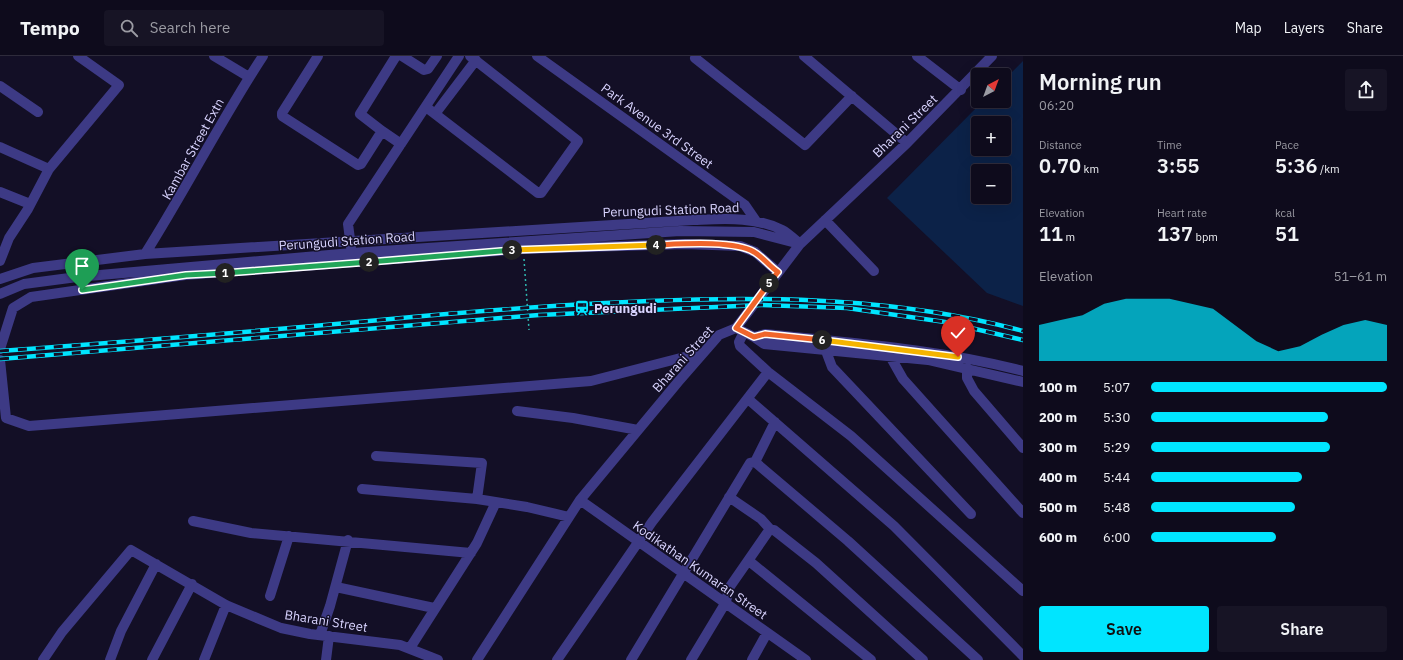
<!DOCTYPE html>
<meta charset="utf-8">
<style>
body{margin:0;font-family:"IBM Plex Sans",sans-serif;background:#171425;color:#f1f3f6;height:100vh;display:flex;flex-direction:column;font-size:15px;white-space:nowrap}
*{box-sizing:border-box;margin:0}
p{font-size:13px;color:#9b9ba3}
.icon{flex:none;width:22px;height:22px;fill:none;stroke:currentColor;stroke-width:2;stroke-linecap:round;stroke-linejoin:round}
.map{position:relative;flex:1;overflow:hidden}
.drawer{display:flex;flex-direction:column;background:#0e0b1c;width:380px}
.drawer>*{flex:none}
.needle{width:26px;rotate:41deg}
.fabs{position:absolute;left:971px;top:12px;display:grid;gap:8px}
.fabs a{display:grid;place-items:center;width:40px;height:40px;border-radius:4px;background:#0e0b1c;box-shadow:0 4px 16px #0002,0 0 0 1px #2e2b3b;font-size:20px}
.pin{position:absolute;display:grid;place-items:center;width:34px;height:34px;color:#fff;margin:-41px -17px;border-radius:50% 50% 50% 0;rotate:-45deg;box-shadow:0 0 4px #0007}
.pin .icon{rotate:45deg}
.km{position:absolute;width:20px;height:20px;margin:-10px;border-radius:50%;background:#222;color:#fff;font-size:11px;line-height:20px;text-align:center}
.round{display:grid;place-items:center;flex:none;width:42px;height:42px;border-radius:4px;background:#171425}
.summary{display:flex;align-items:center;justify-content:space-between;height:68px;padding:0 16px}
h1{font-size:22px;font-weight:600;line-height:30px}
.stats{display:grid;grid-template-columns:repeat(3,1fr);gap:6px;height:68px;padding:4px 16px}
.stats div{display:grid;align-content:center}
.stats b{font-size:20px;font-weight:600}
.stats small{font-size:11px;font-weight:400}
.stats p{font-size:11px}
.chart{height:112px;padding:8px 16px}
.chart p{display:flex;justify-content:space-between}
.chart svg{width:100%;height:72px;margin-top:4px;fill:#00e5ff;opacity:.7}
.action{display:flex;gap:8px;margin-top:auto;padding:8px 16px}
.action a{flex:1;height:46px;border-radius:4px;background:#00e5ff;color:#111;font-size:16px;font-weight:600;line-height:46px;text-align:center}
.action a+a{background:#171425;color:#f1f3f6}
ul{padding:0 16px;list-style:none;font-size:13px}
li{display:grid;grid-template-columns:64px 48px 1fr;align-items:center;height:30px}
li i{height:10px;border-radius:5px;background:#00e5ff}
header{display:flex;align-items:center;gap:24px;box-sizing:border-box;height:56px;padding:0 20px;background:#0e0b1c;border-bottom:1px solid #2e2b3b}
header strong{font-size:19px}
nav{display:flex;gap:22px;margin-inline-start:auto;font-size:14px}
.search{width:280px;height:36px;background:#171425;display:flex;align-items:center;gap:10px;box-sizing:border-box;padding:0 14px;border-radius:4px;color:#9b9ba3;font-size:15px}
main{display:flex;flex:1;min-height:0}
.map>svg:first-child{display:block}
.water{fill:#0c2248;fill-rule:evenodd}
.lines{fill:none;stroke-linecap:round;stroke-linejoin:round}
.path{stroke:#2fb8b0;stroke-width:1.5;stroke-dasharray:2 3;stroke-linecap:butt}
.minor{stroke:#3d3a85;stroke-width:10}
.rail-casing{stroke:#00e5ff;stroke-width:4.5}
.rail{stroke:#130f26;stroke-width:3;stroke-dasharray:9;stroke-linecap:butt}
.split-1-casing{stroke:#fff;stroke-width:8}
.split-2-casing{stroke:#fff;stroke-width:8}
.split-3-casing{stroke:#fff;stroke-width:8}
.split-4-casing{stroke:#fff;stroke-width:8}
.split-5-casing{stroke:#fff;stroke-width:8}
.split-6-casing{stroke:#fff;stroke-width:8}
.split-7-casing{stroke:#fff;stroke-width:8}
.split-1{stroke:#22a559;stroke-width:5}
.split-2{stroke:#22a559;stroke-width:5}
.split-3{stroke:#22a559;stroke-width:5}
.split-4{stroke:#f5b400;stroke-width:5}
.split-5{stroke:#f0652b;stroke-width:5}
.split-6{stroke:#f0652b;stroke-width:5}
.split-7{stroke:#f5b400;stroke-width:5}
.labels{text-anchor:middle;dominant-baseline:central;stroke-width:3;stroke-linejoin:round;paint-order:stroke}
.street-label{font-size:13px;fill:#d9d4ff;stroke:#130f26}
.poi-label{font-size:13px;font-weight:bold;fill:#d9d4ff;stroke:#130f26;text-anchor:start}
</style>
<header>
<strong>Tempo</strong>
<div class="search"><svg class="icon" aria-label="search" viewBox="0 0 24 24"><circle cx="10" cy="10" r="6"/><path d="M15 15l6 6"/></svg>Search here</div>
<nav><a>Map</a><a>Layers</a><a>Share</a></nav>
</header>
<main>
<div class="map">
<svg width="1023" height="604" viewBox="0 0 1023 604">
<rect width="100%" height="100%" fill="#130f26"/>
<path class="water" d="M1023,5v245l-36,-13 -100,-95 96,-97h21v-21zM978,67h26v26h-26zM978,115h26v26h-26z"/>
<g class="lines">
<path class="path" d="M524,203l5,71"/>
<path class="minor" d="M214,0l35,21
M318,0l-36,57v3l76,49 3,-1 21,-33 19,13
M402,0l22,14 4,-1 9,-13
M537,0l208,149 11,16
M696,0l-1,2 110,87 47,-49
M804,0l103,87
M917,0l44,34
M0,30l38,26
M426,51l112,86h3l37,-52 -108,-85
M435,58l41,-54
M382,75l-22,-17 36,-58
M0,91l49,22
M0,136l30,12
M825,164l49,51
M351,191l-3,-23 111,-168
M145,198c41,-65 76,-134 118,-198
M0,205l9,-23 19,-29 21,-40 70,-84 -41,-29
M0,223l33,-11 112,-14 548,-34c29,-1 62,-4 89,10 6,3 12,9 18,14
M0,238l24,-10 53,-7 275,-24 328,-22 74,1 42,11
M738,273l16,8 10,7 164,16 95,22
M744,276l-5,10 1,4 28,26 83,64 172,155
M754,281l11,-3c86,9 174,15 258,37
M0,293l13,-41 18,-11 154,-22 338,-26 162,-5 55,2 15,6 23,20
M826,295l6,16 139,147
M890,300l13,23 120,134
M0,304l6,58 23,8 562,-45 113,-29
M967,312v10l7,13 49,57
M748,343l146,127 129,130
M517,355l56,7 65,12
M376,400l106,7 -5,36
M755,406l20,-40
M362,433l115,10 50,8 42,10
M729,441l32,22 9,10
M580,444l226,160
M193,465l58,12 220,20
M749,505l122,99
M336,531l98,21
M270,540l19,-60
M320,579l10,-29 18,-66
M410,592l67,-105 19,-41
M43,604l19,-28 69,-82 95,55 55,23 29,6 90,11 38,15
M110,604l11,-29 35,-67
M152,604l40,-76
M204,604l22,-55
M326,604l3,-24
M477,604l103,-160 98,-118 41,-47 17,-7 64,-84 107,-101 85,-87
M557,604l95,-138 116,-150
M631,604l119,-197 5,-1 93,79 130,119
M691,604l35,-58 3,-14 41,-59 4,1 42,33 107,97
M752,604l15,-27"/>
<g class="rail-casing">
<path id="rail" d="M0,295c137,-10 275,-21 412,-34 79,-7 158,-13 237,-16 125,-5 252,-3 374,30
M0,303l539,-44 222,-10 86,3 98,14 78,18"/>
</g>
<use href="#rail" class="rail"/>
</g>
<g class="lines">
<g class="split-1-casing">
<path id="split-1" d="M82,234l104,-15 39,-2"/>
</g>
<g class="split-2-casing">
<path id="split-2" d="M225,217l144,-11"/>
</g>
<g class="split-3-casing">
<path id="split-3" d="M369,206l143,-12"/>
</g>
<g class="split-4-casing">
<path id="split-4" d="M512,194l144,-5"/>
</g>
<g class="split-5-casing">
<path id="split-5" d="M656,189c24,-1 78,-5 98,7 9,5 15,14 24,20l-9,11"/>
</g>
<g class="split-6-casing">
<path id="split-6" d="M769,227l-33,45 18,9 11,-3 57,6"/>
</g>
<g class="split-7-casing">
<path id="split-7" d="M822,284l136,17"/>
</g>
<use href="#split-1" class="split-1"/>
<use href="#split-2" class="split-2"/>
<use href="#split-3" class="split-3"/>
<use href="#split-4" class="split-4"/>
<use href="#split-5" class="split-5"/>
<use href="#split-6" class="split-6"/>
<use href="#split-7" class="split-7"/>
</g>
<defs>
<g id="station-bare" transform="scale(1.2)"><path d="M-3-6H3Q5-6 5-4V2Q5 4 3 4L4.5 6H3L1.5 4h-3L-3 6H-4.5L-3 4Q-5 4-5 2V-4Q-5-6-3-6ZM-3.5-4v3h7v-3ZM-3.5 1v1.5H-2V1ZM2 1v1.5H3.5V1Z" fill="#00e5ff" stroke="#130f26" stroke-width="2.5" paint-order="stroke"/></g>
</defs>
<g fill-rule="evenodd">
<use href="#station-bare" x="582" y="252"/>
</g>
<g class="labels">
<g class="street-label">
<text transform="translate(657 70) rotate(36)">Park Avenue 3rd Street</text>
<text transform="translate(905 70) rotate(-44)">Bharani Street</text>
<text transform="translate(193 93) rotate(-61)">Kambar Street Extn</text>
<text transform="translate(671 154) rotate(-2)">Perungudi Station Road</text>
<text transform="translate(347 185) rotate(-4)">Perungudi Station Road</text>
<text transform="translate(683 303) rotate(-48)">Bharani Street</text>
<text transform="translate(700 514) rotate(35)">Kodikathan Kumaran Street</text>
<text transform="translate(326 565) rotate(9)">Bharani Street</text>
</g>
<g class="poi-label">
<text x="594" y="252">Perungudi</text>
</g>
</g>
</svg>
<div class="fabs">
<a><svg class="needle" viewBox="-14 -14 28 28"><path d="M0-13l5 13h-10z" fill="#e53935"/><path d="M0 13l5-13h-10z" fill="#9b9ba3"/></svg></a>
<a>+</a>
<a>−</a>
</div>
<div class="pin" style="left:82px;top:234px;background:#1e9e55"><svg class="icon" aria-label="arrive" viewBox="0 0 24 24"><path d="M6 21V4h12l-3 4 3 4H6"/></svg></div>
<div class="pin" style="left:958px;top:301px;background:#d93025"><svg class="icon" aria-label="check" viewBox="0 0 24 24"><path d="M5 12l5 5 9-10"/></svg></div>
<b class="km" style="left:225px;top:217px">1</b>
<b class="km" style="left:369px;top:206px">2</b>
<b class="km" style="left:512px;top:194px">3</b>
<b class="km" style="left:656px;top:189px">4</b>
<b class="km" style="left:769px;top:227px">5</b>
<b class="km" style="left:822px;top:284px">6</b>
</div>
<section class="drawer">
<div class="summary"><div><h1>Morning run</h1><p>06:20</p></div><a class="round"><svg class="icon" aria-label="share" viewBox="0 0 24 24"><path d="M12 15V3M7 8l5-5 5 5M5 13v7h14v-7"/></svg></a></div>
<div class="stats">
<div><p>Distance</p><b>0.70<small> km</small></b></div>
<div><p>Time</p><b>3:55</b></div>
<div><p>Pace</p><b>5:36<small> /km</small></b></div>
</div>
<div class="stats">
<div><p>Elevation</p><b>11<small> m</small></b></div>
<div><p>Heart rate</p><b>137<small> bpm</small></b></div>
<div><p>kcal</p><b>51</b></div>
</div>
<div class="chart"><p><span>Elevation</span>51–61 m</p>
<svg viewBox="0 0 160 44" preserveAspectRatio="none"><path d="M0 44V22L10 19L20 16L30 9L40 6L50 6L60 6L70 9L80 12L90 22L100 32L110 38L120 35L130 28L140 22L150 19L160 22V44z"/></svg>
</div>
<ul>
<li><b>100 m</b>5:07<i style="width:100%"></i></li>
<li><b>200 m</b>5:30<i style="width:75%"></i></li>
<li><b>300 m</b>5:29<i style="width:76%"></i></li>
<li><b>400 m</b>5:44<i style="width:64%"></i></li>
<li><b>500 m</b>5:48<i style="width:61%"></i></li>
<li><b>600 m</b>6:00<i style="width:53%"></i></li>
</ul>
<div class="action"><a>Save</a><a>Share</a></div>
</section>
</main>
